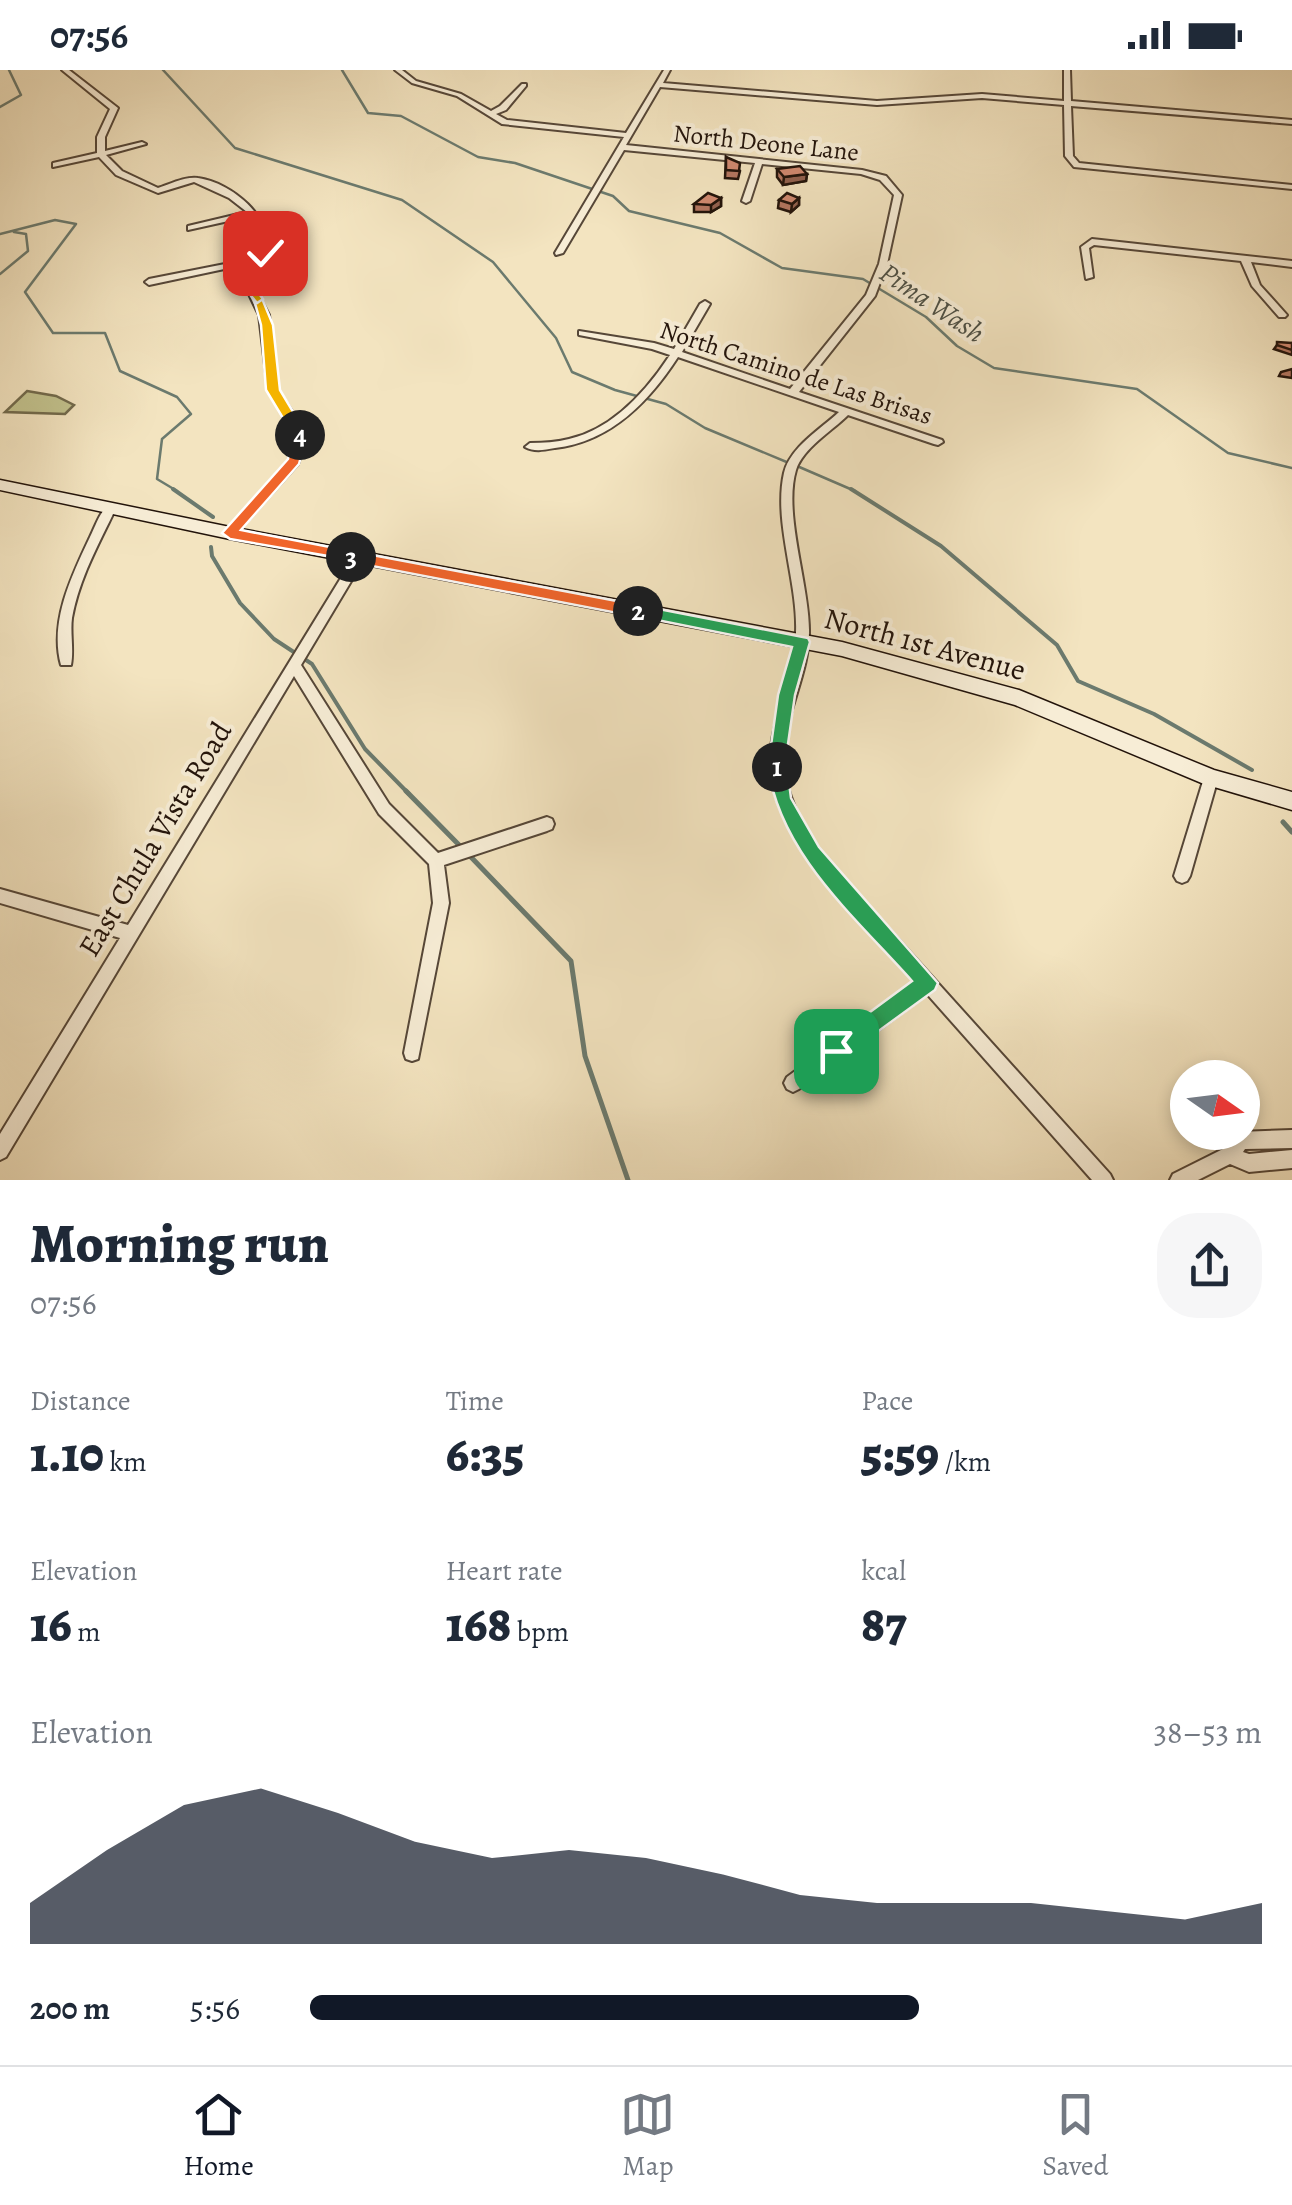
<!DOCTYPE html>
<meta charset="utf-8">
<style>
body{margin:0;font-family:Alegreya,serif;background:#f6f6f7;color:#1f2937;height:100vh;display:flex;flex-direction:column;font-size:38px;white-space:nowrap}
*{box-sizing:border-box;margin:0}
p{font-size:32px;color:#747a83}
.icon{flex:none;width:55px;height:55px;fill:none;stroke:currentColor;stroke-width:2;stroke-linecap:round;stroke-linejoin:round}
.map{position:relative;height:1110px;overflow:hidden}
.side{display:flex;flex-direction:column;background:#fff;flex:1}
.side>*{flex:none}
.needle{width:65px;rotate:104deg}
.tools{position:absolute;left:1170px;top:990px;display:grid;gap:20px}
.tools a{display:grid;place-items:center;width:90px;height:90px;border-radius:50%;background:#fff;box-shadow:0 5px 15px #0003;font-size:50px}
.pin{position:absolute;display:grid;place-items:center;width:85px;height:85px;color:#fff;margin:-42px;border-radius:20px;box-shadow:0 5px 15px #0006}
.km{position:absolute;width:50px;height:50px;margin:-25px;border-radius:50%;background:#222;color:#fff;font-size:28px;line-height:50px;text-align:center}
.round{display:grid;place-items:center;flex:none;width:105px;height:105px;border-radius:40px;background:#f6f6f7}
.overview{display:flex;align-items:center;justify-content:space-between;height:170px;padding:0 30px}
h1{font-size:55px;font-weight:800;line-height:75px}
.stats{display:grid;grid-template-columns:repeat(3,1fr);gap:15px;height:170px;padding:10px 30px}
.stats div{display:grid;align-content:center}
.stats b{font-size:50px;font-weight:800}
.stats small{font-size:28px;font-weight:400}
.stats p{font-size:28px}
.chart{height:280px;padding:20px 30px}
.chart p{display:flex;justify-content:space-between}
.chart svg{width:100%;height:180px;margin-top:10px;fill:#111827;opacity:.7}
ul{padding:0 30px;list-style:none;font-size:32px}
li{display:grid;grid-template-columns:160px 120px 1fr;align-items:center;height:75px}
li i{height:25px;border-radius:12px;background:#111827}
.status{display:flex;justify-content:space-between;align-items:center;height:70px;padding:0 50px;background:#fff;direction:ltr}
.status svg{height:28px;fill:currentColor}
.tab-bar{display:flex;justify-content:space-around;align-items:center;height:140px;border-top:2px solid #e0e1e3;background:#fff;font-size:28px;color:#747a83}
.tab-bar a{display:grid;justify-items:center;gap:5px}
.tab-bar .on{color:#111827}
.map>svg:first-child{display:block}
.green{fill:#c2c28d;stroke:#726a4c;stroke-width:2.5}
.lines{fill:none;stroke-linecap:round;stroke-linejoin:round}
.stream-far2{stroke:#6b7a6e;stroke-width:2.5}
.stream-far1{stroke:#6b7a6e;stroke-width:4}
.stream{stroke:#6b7a6e;stroke-width:5}
.street-casing{stroke:#564738;stroke-width:4}
.secondary-casing{stroke:#22130a;stroke-width:3}
.street{fill:#f7edd6;fill-rule:evenodd}
.secondary{fill:#f7edd6;fill-rule:evenodd}
.wall{fill:#b47660;stroke:#22130a;stroke-width:2.5}
.shaded-wall{fill:#92604e;stroke:#22130a;stroke-width:2.5}
.building{fill:#d18970;stroke:#22130a;stroke-width:2.5}
.split-1{fill:#22a559;stroke:#fff;stroke-width:2.5}
.split-2{fill:#22a559;stroke:#fff;stroke-width:2.5}
.split-3{fill:#f0652b;stroke:#fff;stroke-width:2.5}
.split-4{fill:#f0652b;stroke:#fff;stroke-width:2.5}
.split-5{fill:#f5b400;stroke:#fff;stroke-width:2.5}
.split-6{fill:#f5b400;stroke:#fff;stroke-width:2.5}
.labels{text-anchor:middle;dominant-baseline:central;stroke-width:8;stroke-linejoin:round;paint-order:stroke}
.far-street-label{font-size:25px;fill:#22130a;stroke:#f7edd6}
.far-water-label{font-size:28px;font-style:italic;fill:#4c4f44;stroke:#f7edd6}
.street-label{font-size:30px;fill:#22130a;stroke:#f7edd6}
</style>
<div class="status"><b>07:56</b><svg viewBox="0 0 49 12"><path d="M0 12V9h3v3zM5 12V6h3v6zM10 12V3h3v9zM15 12V0h3v12zM26 1h20v11H26zM47 4h2v5h-2z"/></svg></div>
<div class="map">
<svg width="1292" height="1110" viewBox="0 0 1292 1110">
<rect width="100%" height="100%" fill="#f3e4c0"/>
<filter id="stains"><feTurbulence type="fractalNoise" baseFrequency=".002" numOctaves="4"/><feColorMatrix values="0 0 0 0 .2 0 0 0 0 .09 0 0 0 0 .02 0 0 0 .5 -.17"/></filter>
<radialGradient id="worn" r=".72"><stop offset=".6" stop-color="#630" stop-opacity="0"/><stop offset="1" stop-color="#630" stop-opacity=".3"/></radialGradient>
<path class="green" d="M27,321l29,5 18,9 -9,9 -60,-2z"/>
<g class="lines">
<path class="stream-far2" d="M163,0l72,78 167,52 91,62 63,76 16,34 43,18 51,14 39,24 84,35
M342,0l26,43 33,3 77,41 37,6 98,33 16,15 91,22 62,35 81,11 63,38 31,29 37,22 143,21 91,64 64,15
M0,37l21,-12 -12,-25
M0,164l55,-14 21,4 -51,68 28,41h52l15,38 57,26 14,17 -29,25 -5,40 20,12
M0,204l28,-23 -2,-17 -12,-2
M797,396l58,25"/>
<path class="stream-far1" d="M173,419l40,28
M851,419l90,57 116,99 21,36 76,33 98,56
M211,477l1,9 28,47 34,36 38,25 53,85 44,45"/>
<path class="stream" d="M406,721l56,57
M1283,752l9,10
M469,785l102,106 14,95 43,124"/>
<g class="street-casing">
<path id="street" d="M62,0h7l49,38 -13,29v14l37,-9 4,2 -40,11 16,16 36,17c12,-4 28,-12 40,-10 35,5 74,40 72,75l-34,13 16,17 17,32 9,75 27,41v12l-7,21 -64,72h-8l-2,-3 65,-73 6,-17v-12l-27,-41 -9,-75 -15,-31 -15,-16 -80,17 -4,-3 4,-3 76,-15 38,-14 -2,-13 -10,-21 -63,14v-4l59,-14 -18,-14 -35,-16 -36,11 -42,-18 -17,-18 -46,10v-4l44,-10v-16l13,-28z
M395,0h7l14,11 45,13 30,17 9,-5 22,-22h4v2l-20,24 -10,4 11,6 119,13 38,-63h6l-7,13 214,18 105,-7 82,7v-31h6l1,31 221,19v4l-221,-18 2,50 6,7 213,22v4l-218,-22 -9,-11 -1,-51 -82,-7 -105,7 -217,-18 -34,58 236,25 24,6 16,19 -15,69 -12,32 -76,96 143,48 1,2 -5,3 -4,-1 -86,-29c-16,16 -45,33 -52,55 -13,43 13,114 13,160 1,46 -28,88 -25,134 2,32 18,59 33,85l293,325 3,6h-21l-165,-186 -128,95 -6,3 -6,-3 -3,-6 3,-6 129,-95c-22,-25 -44,-49 -66,-74 -30,-35 -55,-61 -72,-106 -24,-67 17,-108 18,-170 2,-50 -23,-110 -12,-159 6,-26 37,-44 55,-61l-161,-55c-29,45 -68,85 -123,91 -11,2 -21,4 -30,-1l5,-4c13,0 27,-1 39,-4 44,-10 78,-49 101,-84l-18,-6 -73,-14v-4l75,12 20,6 26,-45 5,-3 5,3 -28,48 108,37 76,-94 13,-31 15,-69 -14,-15 -19,-6 -99,-10 -12,37 -4,2 -4,-2 13,-38 -131,-13 -61,103 -7,2 -1,-2 69,-116 -122,-13 -45,-28 -45,-13z
M1092,169l200,22v6l-41,-5 9,23 27,30 -2,2h-6l-27,-31 -11,-25 -147,-16 -5,3 4,29 -7,2 -5,-32z
M110,434l6,4c-17,35 -37,71 -44,110 -2,15 2,32 -1,47h-10c-12,-43 11,-90 29,-128 6,-12 10,-26 20,-33z
M359,484l6,4 -64,107 88,139 49,49 109,-36 5,2 2,5 -2,5 -5,2 -103,34 5,38 -31,156 -6,2 -6,-2 -2,-6 29,-150 -4,-39 -50,-50 -85,-138 -288,481 -6,3v-26l120,-196 -120,-35v-14l128,36 227,-370z
M1211,702l5,2 2,4 -28,98 -3,5 -5,2 -5,-2 -3,-5 30,-98 2,-4z
M1292,1060v18l-47,1 -2,3 6,2 43,-4v18l-43,4 -19,-8 -32,16h-28l3,-6 50,-25 15,-17z"/>
</g>
<g class="secondary-casing">
<path id="secondary" d="M0,410l230,47 612,115 177,48 195,80 78,22v18l-88,-26 -189,-79 -173,-49 -612,-117 -230,-49z"/>
</g>
<use href="#street" class="street"/>
<use href="#secondary" class="secondary"/>
</g>
<path class="wall" d="M726,87l14,14 -2,8 -13,-1z
M777,99l30,5 -1,7 -23,4 -6,-8z
M721,128v8l-10,6h-17v-8z
M799,128v7l-8,7 -13,-4 1,-8z
M1292,273v12l-18,-6 3,-4z
M1292,299v9l-13,-2 2,-4z"/>
<path class="shaded-wall" d="M807,104l-1,7 -23,4 1,-8z
M721,128v8l-10,6v-7z
M799,128v7l-8,7 1,-8z"/>
<path class="building" d="M726,87l14,6 -1,8 -13,-1z
M800,96l7,8 -23,3 -7,-8z
M708,123l13,5 -10,7 -17,-1z
M787,123l12,5 -7,6 -13,-4z
M1277,272l15,1v7l-15,-5z"/>
<path class="split-1" d="M777,689l10,8 4,31 28,49 119,136 -3,7 -99,72 -8,-3 -3,-8 3,-8 84,-62c-56,-63 -132,-127 -144,-214z"/>
<path class="split-2" d="M638,535l170,33 2,4 -15,53 -11,77h-13l-3,-5 10,-72 14,-48 -160,-32v-8z"/>
<path class="split-3" d="M351,481l287,54 8,6 -8,6 -292,-56v-8z"/>
<path class="split-4" d="M300,361l7,4 -8,29 -58,66 110,21 6,2v8l-127,-22 -8,-6 66,-74 5,-24z"/>
<path class="split-5" d="M253,226h8l12,29 7,65 27,45 -2,3h-10l-29,-48 -5,-65z"/>
<path class="split-6" d="M265,180l4,5 -31,11 25,33 -6,4 -32,-38z"/>
<g class="labels">
<g class="far-street-label">
<text transform="translate(766 73) rotate(6)">North Deone Lane</text>
<text transform="translate(796 303) rotate(18)">North Camino de Las Brisas</text>
</g>
<g class="far-water-label">
<text transform="translate(932 233) rotate(34)">Pima Wash</text>
</g>
<g class="street-label">
<text transform="translate(925 574) rotate(15)">North 1st Avenue</text>
<text transform="translate(155 769) rotate(-59)">East Chula Vista Road</text>
</g>
</g>
<rect width="100%" height="100%" filter="url(#stains)"/>
<rect width="100%" height="100%" fill="url(#worn)"/>
</svg>
<div class="tools">
<a><svg class="needle" viewBox="-14 -14 28 28"><path d="M0-13l5 13h-10z" fill="#e53935"/><path d="M0 13l5-13h-10z" fill="#747a83"/></svg></a>
</div>
<div class="pin" style="left:836px;top:981px;background:#1e9e55"><svg class="icon" aria-label="arrive" viewBox="0 0 24 24"><path d="M6 21V4h12l-3 4 3 4H6"/></svg></div>
<div class="pin" style="left:265px;top:183px;background:#d93025"><svg class="icon" aria-label="check" viewBox="0 0 24 24"><path d="M5 12l5 5 9-10"/></svg></div>
<b class="km" style="left:777px;top:697px">1</b>
<b class="km" style="left:638px;top:541px">2</b>
<b class="km" style="left:351px;top:487px">3</b>
<b class="km" style="left:300px;top:365px">4</b>
</div>
<section class="side">
<div class="overview"><div><h1>Morning run</h1><p>07:56</p></div><a class="round"><svg class="icon" aria-label="share" viewBox="0 0 24 24"><path d="M12 15V3M7 8l5-5 5 5M5 13v7h14v-7"/></svg></a></div>
<div class="stats">
<div><p>Distance</p><b>1.10<small> km</small></b></div>
<div><p>Time</p><b>6:35</b></div>
<div><p>Pace</p><b>5:59<small> /km</small></b></div>
</div>
<div class="stats">
<div><p>Elevation</p><b>16<small> m</small></b></div>
<div><p>Heart rate</p><b>168<small> bpm</small></b></div>
<div><p>kcal</p><b>87</b></div>
</div>
<div class="chart"><p><span>Elevation</span>38–53 m</p>
<svg viewBox="0 0 160 44" preserveAspectRatio="none"><path d="M0 44V34L10 21L20 10L30 6L40 12L50 19L60 23L70 21L80 23L90 27L100 32L110 34L120 34L130 34L140 36L150 38L160 34V44z"/></svg>
</div>
<ul>
<li><b>200 m</b>5:56<i style="width:64%"></i></li>
</ul>
</section>
<nav class="tab-bar">
<a class="on"><svg class="icon" aria-label="home" viewBox="0 0 24 24"><path d="M3 11l9-7 9 7M6 9v11h12V9"/></svg>Home</a>
<a><svg class="icon" aria-label="map" viewBox="0 0 24 24"><path d="M3 6l6-2 6 2 6-2v14l-6 2-6-2-6 2zM9 4v14M15 6v14"/></svg>Map</a>
<a><svg class="icon" aria-label="saved" viewBox="0 0 24 24"><path d="M7 4h10v16l-5-4-5 4z"/></svg>Saved</a>
</nav>
